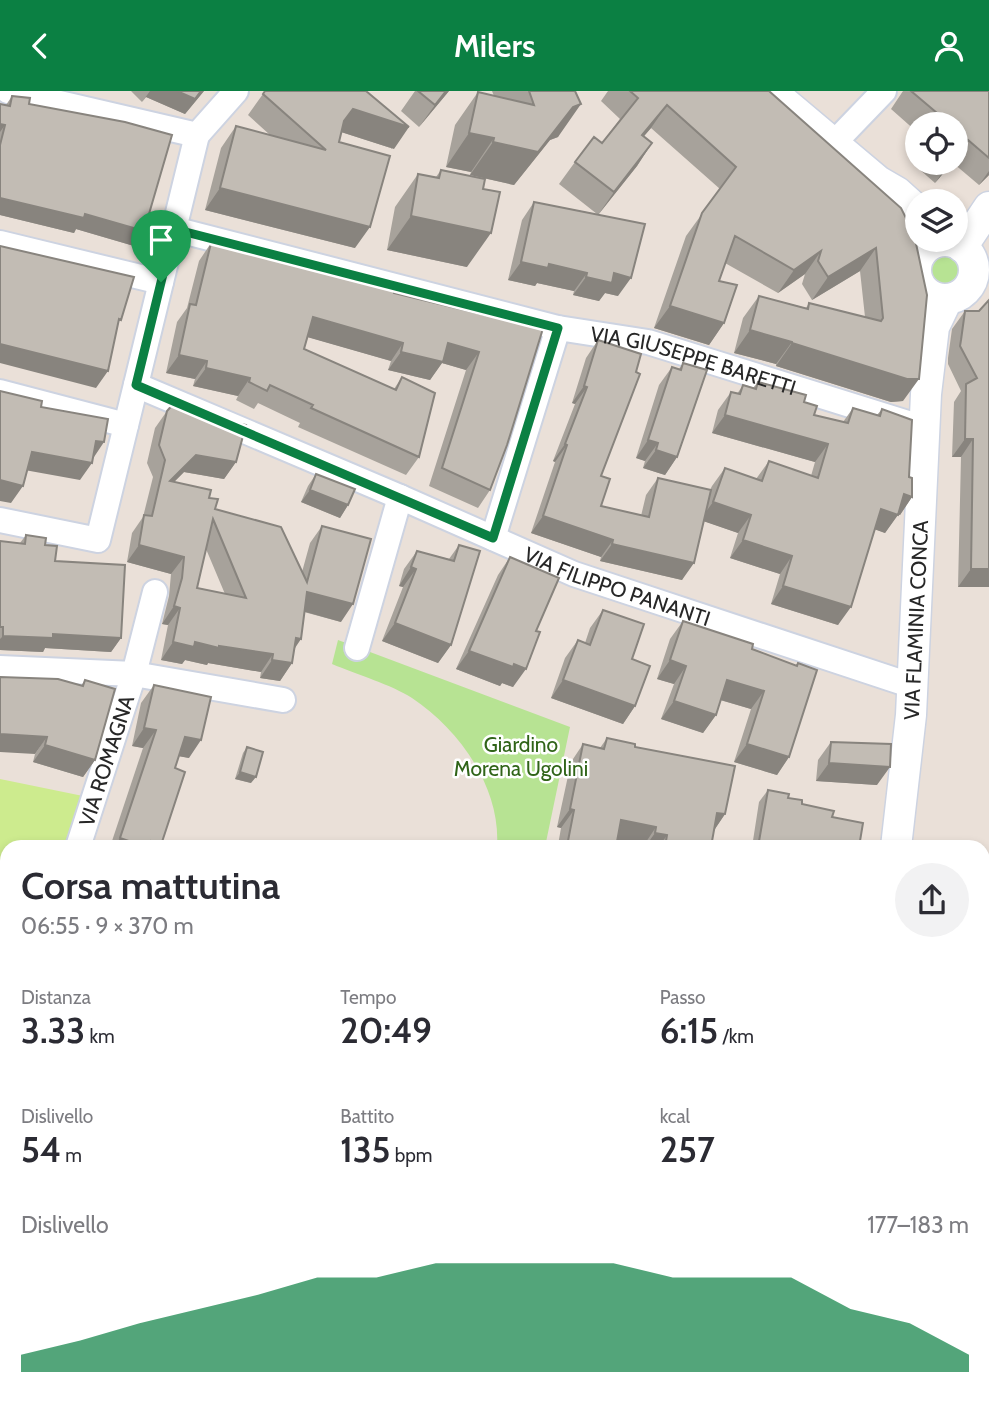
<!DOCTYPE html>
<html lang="it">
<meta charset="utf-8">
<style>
body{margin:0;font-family:Cabin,sans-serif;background:#f2f2f3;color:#2b2b33;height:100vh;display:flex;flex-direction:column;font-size:26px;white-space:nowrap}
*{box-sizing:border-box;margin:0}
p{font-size:23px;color:#7c7c81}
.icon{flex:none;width:38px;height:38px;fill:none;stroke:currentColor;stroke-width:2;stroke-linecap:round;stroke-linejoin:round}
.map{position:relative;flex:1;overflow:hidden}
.panel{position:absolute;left:0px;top:749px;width:990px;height:567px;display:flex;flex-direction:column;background:#fff;border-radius:21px 21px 0 0;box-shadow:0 4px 10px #0003}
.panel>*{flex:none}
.controls{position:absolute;left:905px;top:21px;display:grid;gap:14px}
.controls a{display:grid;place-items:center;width:63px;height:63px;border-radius:50%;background:#fff;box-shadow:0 4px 10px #0003;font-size:35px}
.pin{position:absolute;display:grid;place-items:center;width:60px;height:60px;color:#fff;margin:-72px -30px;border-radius:50% 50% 50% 0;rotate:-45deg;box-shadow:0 0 7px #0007}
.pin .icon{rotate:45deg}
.round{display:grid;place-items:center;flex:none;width:74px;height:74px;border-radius:37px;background:#f2f2f3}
.headline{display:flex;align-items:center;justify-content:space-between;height:119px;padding:0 21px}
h1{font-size:38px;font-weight:600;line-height:52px}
.metrics{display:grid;grid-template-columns:repeat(3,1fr);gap:10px;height:119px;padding:7px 21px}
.metrics div{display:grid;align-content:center}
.metrics b{font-size:35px;font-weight:600}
.metrics small{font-size:19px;font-weight:400}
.metrics p{font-size:19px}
.chart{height:196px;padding:14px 21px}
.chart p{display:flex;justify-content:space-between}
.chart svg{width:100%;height:126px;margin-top:7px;fill:#0b8043;opacity:.7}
header{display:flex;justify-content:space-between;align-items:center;height:91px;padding:0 21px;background:#0b8043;color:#fff;font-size:32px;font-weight:600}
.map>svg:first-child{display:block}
.green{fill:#b7e393}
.pitch{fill:#cdeb8e}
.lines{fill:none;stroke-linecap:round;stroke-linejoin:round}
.minor-casing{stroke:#cdd3e1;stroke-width:28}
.tertiary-casing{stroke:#cdd3e1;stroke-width:33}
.minor{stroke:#fff;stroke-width:24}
.tertiary{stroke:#fff;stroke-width:30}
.wall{fill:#a7a29b;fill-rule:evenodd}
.shaded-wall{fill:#88847e}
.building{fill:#c2bcb4;stroke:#88847e;stroke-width:2;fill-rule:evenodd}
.route-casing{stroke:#fff;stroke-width:14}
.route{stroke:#0b8043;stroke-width:9}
.labels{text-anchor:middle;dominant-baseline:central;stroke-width:5;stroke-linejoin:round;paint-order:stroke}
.street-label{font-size:21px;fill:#272727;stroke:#fff}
.park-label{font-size:21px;fill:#306418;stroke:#fff}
</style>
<header><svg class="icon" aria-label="back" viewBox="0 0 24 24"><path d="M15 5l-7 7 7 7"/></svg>Milers<svg class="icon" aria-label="person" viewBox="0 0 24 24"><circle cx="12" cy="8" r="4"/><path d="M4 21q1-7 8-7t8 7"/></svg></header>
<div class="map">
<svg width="989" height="1316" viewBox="0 0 989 1316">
<rect width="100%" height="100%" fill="#eae0d8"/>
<path class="green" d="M927 179a18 18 0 1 1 36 0a18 18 0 1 1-36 0Z
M338,549l232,87 -25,120h-48c4,-59 -37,-117 -85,-149 -20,-13 -56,-24 -80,-34z
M329,1309h189v7h-191z"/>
<path class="pitch" d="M0,688l83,17 -15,51h-61v217l-7,25z"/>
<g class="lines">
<g class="minor-casing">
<g id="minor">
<path d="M8,0l189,44 39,-44"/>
<path d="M833,53l51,-53"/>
<path id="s1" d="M174,138l384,99 90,14 263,82"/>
<path d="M0,152l161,39"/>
<path id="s2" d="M136,294l264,112 174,77 339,112"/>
<path d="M0,301l126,33"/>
<path d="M0,429l98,20 99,-405"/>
<path d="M493,447l65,-210"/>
<path d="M357,557l43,-151"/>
<path d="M0,577l134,6 149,26"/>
<path id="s3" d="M78,756l56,-173 21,-82"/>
<path d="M0,1080l7,2"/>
<path d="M984,1248l5,1"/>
</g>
</g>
<g class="tertiary-casing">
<g id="tertiary">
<path d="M771,0l107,90 19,11 20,18"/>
<circle cx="945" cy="179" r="29"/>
<path d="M962,156l27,-40"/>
<path id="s4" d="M896,756l15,-132 15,-321 8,-67 13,-27"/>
<path d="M785,1316l2,-7"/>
</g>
</g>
<use href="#minor" class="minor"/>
<use href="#tertiary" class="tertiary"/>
</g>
<path class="wall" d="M131,0h73l-19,23 -39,-17 -4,5z
M415,0h34l-30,36 -18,-16z
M492,0h83l-17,46 -8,3 -36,45 -44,-10 1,-3 -25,-5 9,-42 23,-33 16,4z
M608,0h161l132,117 2,193 -12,1 -115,-36v-2l-42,-11 9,-35 16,-22 47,12 3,-5 56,14 -5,-46 -48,29 -10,-16 3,-10 -27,19 -53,-30 -6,18 5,42 -15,22 -55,-17 32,-92 34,-47 -69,-61 -7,8 8,7 -15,23 -39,49 20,81 -13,-3 -6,8 -26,-6 1,-4 -37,-8 -2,3 -27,-6 14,-60 12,-18 63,12 -38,-30 16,-22 27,-19 18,-24 -19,-18z
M903,0h86v84l-10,10 -26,-22h3v-39h-39v8l-26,-23z
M263,3l131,55 -53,-17 -2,10 16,106 -150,-38 16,-62 15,-22 34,9 -22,-20z
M12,5l17,8 115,127 -10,15 -58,-17 -2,4 -74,-18v-111l6,1z
M923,72h29l-17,20 -16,-14z
M441,79l26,97 -80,-17 8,-43 23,-33 18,3z
M211,152l183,50 87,21 6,-8 3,184 -12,18 -49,-22 37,-116 -24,-7 -12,17 -42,-10 3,-9 -83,-24 -4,12 90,40 8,-12 17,80 -13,18 -108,-48 2,-4 -42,-20 -4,6 -18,-9 2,-4 -45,-10 2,-7 -29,-6 11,-51 10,-14 12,-47z
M965,220h14l10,276h-31l3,-130h-9l2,-55 7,-11 -13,-27v-6l4,-29z
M598,249l3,136v30l40,10 5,-21 12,-17 52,12 2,-4 13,-18 31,11 13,-18 42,15 4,-14 -103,-29 6,-23 13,-18 6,2 6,-9 10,3 5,-6 46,20 10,13 29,7 10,-14 24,7 5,-6 27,68 3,20 -12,18 -2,-1 -13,19 -10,-4 -37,96 -67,-21 9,-30 -50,-16 8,-25 -34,-12 -22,59 -82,-19 1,-4 -70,-24 24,-71 -2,-1 22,-57 -3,-1 14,-45z
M683,272l-6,94 -12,18 -22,-7 2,-7 -9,-3 23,-73 13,-18 7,2z
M167,320l69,51 -12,17 -40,-7 -10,10 35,16 6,11 87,63 8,-29 12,-17 19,96 -37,-10 -10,37 -2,14 -12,18 -20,-3 1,-6 -53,-9 -1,2 -22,-5 -3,4 -21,-4 7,-35 -6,-1 7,-28 2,-22 -44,-12 5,-29 11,-16 10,-40 -6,-14 8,-35zM206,458l19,45 -28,-6z
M316,383l32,31 -8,13 -39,-16 7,-16z
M26,444l19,10 10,16 66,77 -10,14 -66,-4 -2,4 -43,-2v-109l20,2z
M459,454l-8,100 -13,18 -56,-22 21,-54 -4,-1 5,-17 13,-18 32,8z
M510,466l26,74 -23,56 -11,-4 -2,3 -44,-17 42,-94z
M603,519l29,49 3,47 -12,18 -72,-26 14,-40 13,-18 7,3 5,-15z
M683,530l113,45 2,-3 -9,94 -12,18 -43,-13 17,-53 -31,-9 -4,15 -13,18 -42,-14 13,-35 -17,-5 13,-40z
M85,589l10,80 -12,17 -50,-15 2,-8z
M154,594l35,73 -10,-2 -4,12 -16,79h-49l33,-99 -11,-2 9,-43z
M607,647l28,9 90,67 -11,16 -3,17h-68l1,-2 -27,-5 -1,7h-69l3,-4 8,2 3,-17 -4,-1 14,-65 12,-18 17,4z
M831,651l46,43 -61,-4 2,-21z
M247,656l4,36 -16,-4 8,-26z
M768,699l64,27 27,30h-107l7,-45z
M989,966v254l-5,-1v-42l4,-26z
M45,1309h81l-2,7h-81z
M154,1309h178l-2,7h-178z
M418,1309h49v7h-52v-3z
M534,1309h51l-1,7h-51z
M620,1309h134l-1,7h-134z
M824,1309h46l-1,7h-49z"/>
<path class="shaded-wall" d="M150,0h54l-19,23 -39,-17 -4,5z
M446,0h3l-30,36 16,-22z
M581,13l-23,33 -8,3 -36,45 -44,-10 23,-33z
M667,14l-16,23 -25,29 16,-22z
M353,18l56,18 -15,22 -56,-18 6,-10z
M0,33l5,1 -5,7z
M469,42l25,5 -23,34 -25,-5z
M652,52l-15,23 -39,49 16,-23z
M949,72h3l-17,20z
M989,80v4l-10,10z
M220,97l150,39 -15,21 -150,-38z
M0,107l85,16 59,17 -10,15 -58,-17 -2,4 -74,-18z
M411,125l80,17 -24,34 -80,-17z
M876,157l-16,23 -48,29 16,-23z
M821,160l-16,23 -27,19 16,-23z
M521,171l28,2 38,9 -13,18 -37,-8 -2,3 -27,-6z
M614,182l17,5 -13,18 -13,-3 -6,8 -26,-6 13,-18z
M670,215l54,17 -15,22 -55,-17z
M313,226l90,26 -12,18 -91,-26z
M750,239l42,12 -16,22 -42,-11z
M448,252l31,9 -13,18 -24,-7 -12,17 -42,-10 13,-18z
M792,252l127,36 -16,22 -12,1 -115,-36z
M0,253l108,27 -12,17 -96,-25z
M179,264l28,6 -12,18 -29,-6z
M206,277l44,10 -12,18 -45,-10z
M584,295l3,1 -12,17 -3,-1z
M725,324l103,29 -13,18 -103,-29z
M965,348h8l-12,18h-9z
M648,349l10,3 -13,18 -9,-3z
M96,350l8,1 -12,18z
M565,353l2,1 -12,17 -2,-1z
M656,359l21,7 -12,18 -22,-7z
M32,361l60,11 -12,17 -61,-11z
M196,364l40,7 -12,17 -40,-7 -26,26 12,-17z
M0,389l23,6 -12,17 -11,-2z
M310,399l38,15 -8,13 -39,-16z
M904,403l8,3 -12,18 -8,-3z
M713,411l38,13 -13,18 -38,-13z
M881,418l17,6 -13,18 -17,-6z
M543,425l70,24 -12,17 -70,-24z
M743,449l49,16 -12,18 -50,-16z
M612,453l82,19 -12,17 -82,-19z
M139,454l45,12 -13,17 -44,-12z
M411,476l5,2 -13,18 -4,-1z
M971,478h18v18h-31z
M783,495l68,21 -13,18 -67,-21z
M307,501l46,12 -12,18 -46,-13z
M174,515l6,2 -12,17 -6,-1z
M395,532l56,22 -13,18 -56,-22z
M53,543l68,4 -10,14 -66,-4 -2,4 -43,-2v-11l3,-3z
M296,547l5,1 -12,18z
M173,551h22l78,12 -12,18 -53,-9 -1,2 -22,-5 -3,4 -21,-4z
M469,560l45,13 12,5 -13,18 -11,-4 -2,3 -44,-17z
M272,569l20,3 -12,18 -20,-3z
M670,569l16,6 -12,18 -17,-5z
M563,589l72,26 -12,18 -72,-26z
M727,589l37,11 -13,18 -37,-11z
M674,610l42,14 -13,18 -42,-14z
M144,637l12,2 -13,18 -11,-2z
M0,643l47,3 -12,17 -35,-2z
M185,646l16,3 -12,18 -17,-3z
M747,653l42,13 -12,18 -43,-13z
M45,654l50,15 -12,17 -50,-15z
M829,672l61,4 -13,18 -61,-4z
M240,681l16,5 -5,6 -16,-4z
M570,718l4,1 -13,18 -4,-1z
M717,722l8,1 -12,18z
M621,729l35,7 -12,18 -36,-7z
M655,742l12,2 -8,12h-14z
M120,747l26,9h-32z
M151,750l10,4 -2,2h-12z
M984,1123l5,1 -1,27 -4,-1z
M989,1199v21l-5,-1v-12z
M51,1309h9l30,7h-44z"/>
<path class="building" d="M177,0h24l-6,8z
M265,0h101l43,36 -56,-18 -9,12 -5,21 51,14 -20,71 -150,-39 16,-62 90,24 -63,-56z
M418,0h28l-11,14z
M529,0h46l6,13 -8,3 -35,45 -45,-10 1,-4 -25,-5 9,-41 56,13z
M630,0h139l132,117 13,26 13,61 -8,84h-12l-115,-36v-1l-42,-12 9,-34 49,13 1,-6 72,18 2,-3 -7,-70 -48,29 -10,-16 3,-10 -27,19 -59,-34 -16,45 18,4 -13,38 -54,-17 32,-93 34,-46 -69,-62 -25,30 10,8 -38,49 -39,-30 19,-25 8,6 36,-45z
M911,0h78v67l-21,-18 -12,15v-31h-6z
M12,5l18,2 -1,6 96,18 47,13 -28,96 -59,-17 -1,4 -84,-20v-53l5,-20 -5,-1v-20l10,2z
M441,79l44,9 -2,10 17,3 -9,41 -80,-17 7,-42 21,4z
M534,111l111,22 -14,54 -17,-5 -2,10 -26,-6 1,-4 -38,-9 -1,4 -27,-6z
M211,152l133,30 51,15 -1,5 91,22 2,-9 58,16 -38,123 -17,45 -48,-22 37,-116 -31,-9 -5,19 -42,-10 2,-9 -90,-26 -9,32 92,41 6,-13 33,16 -16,64 -108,-49 2,-3 -43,-20 -3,6 -18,-9 1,-4 -44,-10 1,-7 -28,-6 11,-51 6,1z
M0,155l134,31 -13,43 -2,-1 -11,52 -108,-27z
M989,209v269h-18l2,-130h-8l1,-55 11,-6 -17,-32 1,-6 4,-29h14z
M598,249l43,14 -5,18 4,2 -39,102 9,3 -9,27 48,11 9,-39 53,12 -17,73 -82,-19 1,-4 -70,-24 24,-71 -2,-1 22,-57 -3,-1z
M683,272l24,7 -30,87 -21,-7 2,-7 -10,-3 24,-73 9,3z
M758,291l48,13 -2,7 13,4 -3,9 34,8 5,-15 27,8 2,-7 30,11 -3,57 3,1v19l-8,-3 -6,21 -17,-6 -30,98 -68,-21 9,-30 -49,-16 8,-25 -38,-13 12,-34 37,13 7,-20 49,17 10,-34 -103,-29 6,-23 9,2 3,-9 13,4z
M0,300l42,10 -1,6 67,12 -4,23 -8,-1 -4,22 -60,-11 -9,34 -23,-6z
M175,311l30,8 18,10 23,5 -10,37 -40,-7 -26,26 41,9 -2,8 9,1 -3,10 66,18 26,55 15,-56 49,13 -18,65 -46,-12 -6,47 -5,-1 -4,25 -20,-3 1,-6 -54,-8v2l-24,-6 -1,5 -21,-5 7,-34 -6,-2 8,-28 2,-21 -45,-12 5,-30 8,1 13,-56 -6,-15 8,-34zM213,428l33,79 -49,-10z
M316,383l39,15 -7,16 -38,-15z
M26,444l20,3 -1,7 12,1 -2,15 70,4 -4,73 -68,-4v4l-50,-2v-9h-3v-86l25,3z
M459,454l21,6 -29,94 -56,-22 21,-54 -5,-2 6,-16 37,10z
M510,466l49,21 -23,53 4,1 -14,37 -12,-5 -1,3 -44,-16z
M603,519l41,14 -12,35 18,7 -15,40 -72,-26 15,-40 12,5z
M683,530l70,23 -1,5 45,17 1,-3 19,7 -28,87 -42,-13 17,-53 -37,-11 -11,35 -42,-14 12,-35 -16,-6z
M0,586l58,2 25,7 2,-6 30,9 -20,71 -50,-15 2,-8 -47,-3z
M154,594l57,12 -10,43 -16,-3 -10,31 10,4 -24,73 -10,-4 -2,6h-3l-26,-9 36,-108 -12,-2z
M607,647l28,6v3l100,19 -10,48 -8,-1 -6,34h-46l2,-12 -12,-2 1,-6 -35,-7 -5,27h-67l1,-4 17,3 7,-36 -4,-1 13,-65 21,5z
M831,651l60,2 -1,23 -61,-4z
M247,656l16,5 -7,25 -16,-5z
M768,699l21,4 -1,4 14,2v4l32,7 -2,6 31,6 -4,24h-101z
M984,965l5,1v158l-5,-1z
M985,1260l4,4v52h-64l8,-7h51v-48z
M60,1309h66l-2,7h-34z
M162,1309h170l-2,7 -79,-1v1h-90z
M424,1309h43v7h-44z
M545,1309h40l-1,7h-40z
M628,1309h126l-1,7h-126z
M832,1309h38l-1,7h-38z"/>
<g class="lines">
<g class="route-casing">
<path id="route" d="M174,138l384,99 -65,210 -357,-153z"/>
</g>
<use href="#route" class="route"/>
</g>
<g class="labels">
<g class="street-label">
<text stroke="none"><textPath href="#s1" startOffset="536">VIA GIUSEPPE BARETTI</textPath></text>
<text stroke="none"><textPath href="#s2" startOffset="522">VIA FILIPPO PANANTI</textPath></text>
<text stroke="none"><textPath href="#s4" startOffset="228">VIA FLAMINIA CONCA</textPath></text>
<text stroke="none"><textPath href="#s3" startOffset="91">VIA ROMAGNA</textPath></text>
</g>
<g class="park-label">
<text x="521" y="653">Giardino<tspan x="521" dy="24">Morena Ugolini</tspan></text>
</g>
</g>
</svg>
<div class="controls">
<a><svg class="icon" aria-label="locate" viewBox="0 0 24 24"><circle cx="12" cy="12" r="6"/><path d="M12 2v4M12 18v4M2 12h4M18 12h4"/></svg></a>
<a><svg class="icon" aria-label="layers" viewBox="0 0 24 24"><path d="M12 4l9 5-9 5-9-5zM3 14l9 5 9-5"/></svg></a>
</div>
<div class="pin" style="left:161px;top:191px;background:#1e9e55"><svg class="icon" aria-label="arrive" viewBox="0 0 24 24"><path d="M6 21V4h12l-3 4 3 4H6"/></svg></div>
<section class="panel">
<div class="headline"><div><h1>Corsa mattutina</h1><p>06:55 · 9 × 370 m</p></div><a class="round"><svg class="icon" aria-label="share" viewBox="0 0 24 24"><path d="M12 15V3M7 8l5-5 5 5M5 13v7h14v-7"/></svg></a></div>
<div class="metrics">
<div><p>Distanza</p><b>3.33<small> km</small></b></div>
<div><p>Tempo</p><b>20:49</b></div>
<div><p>Passo</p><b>6:15<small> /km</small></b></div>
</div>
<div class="metrics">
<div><p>Dislivello</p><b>54<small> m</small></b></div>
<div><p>Battito</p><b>135<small> bpm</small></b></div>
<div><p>kcal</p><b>257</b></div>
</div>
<div class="chart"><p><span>Dislivello</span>177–183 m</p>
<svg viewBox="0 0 160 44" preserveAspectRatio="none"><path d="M0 44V38L10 33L20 27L30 22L40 17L50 11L60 11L70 6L80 6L90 6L100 6L110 11L120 11L130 11L140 22L150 27L160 38V44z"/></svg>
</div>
</section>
</div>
